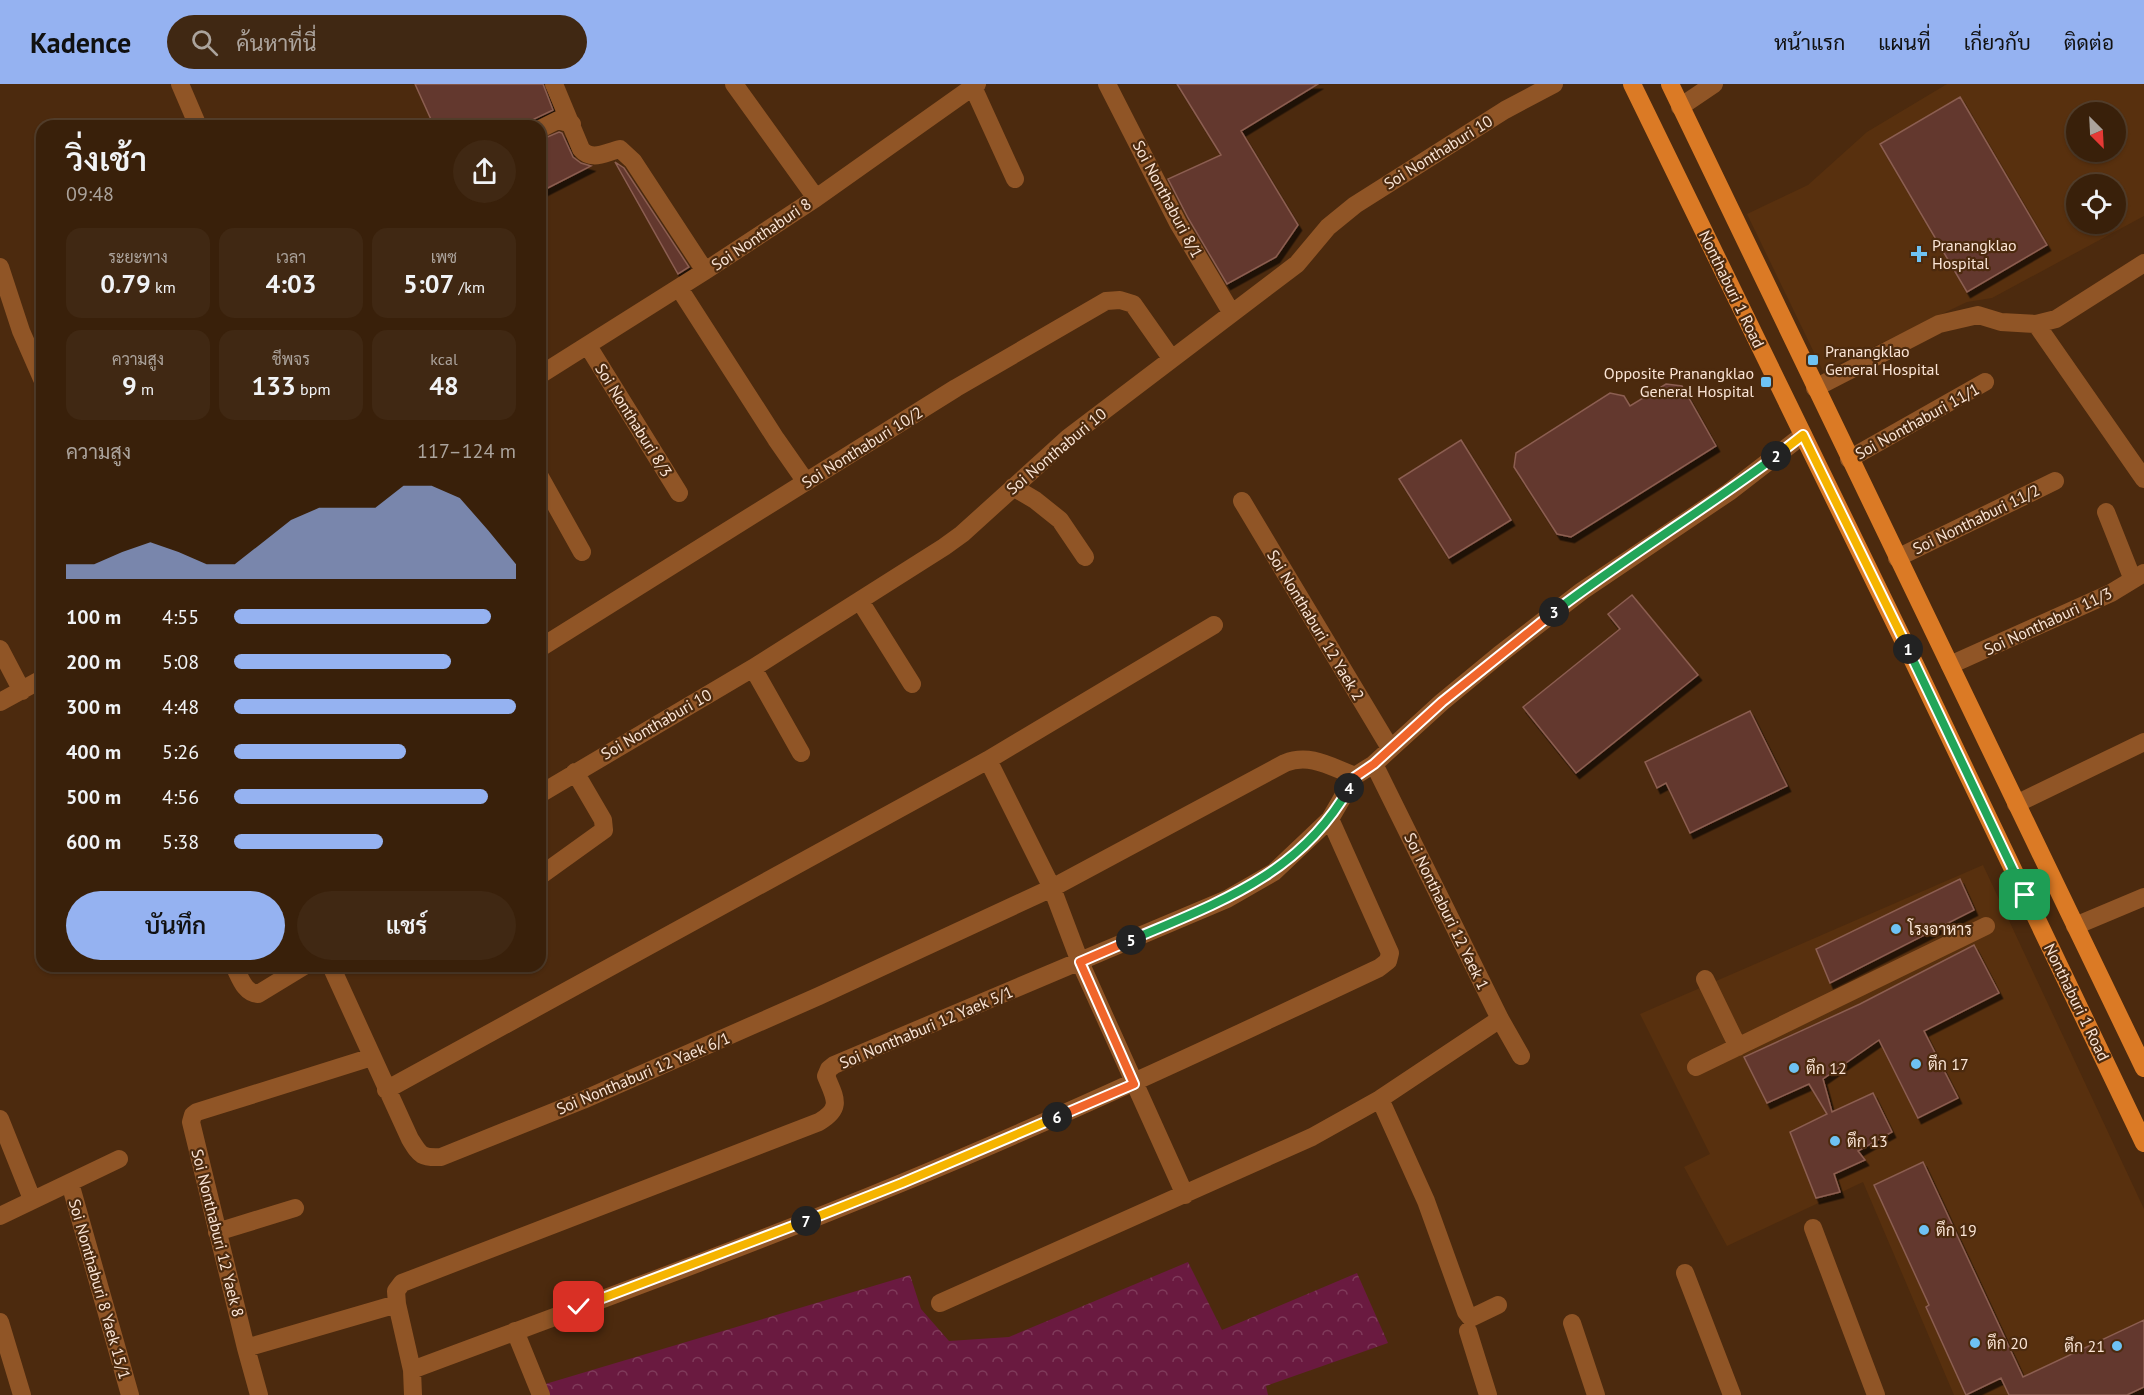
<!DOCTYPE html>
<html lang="th">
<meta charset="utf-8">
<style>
body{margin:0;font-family:"PT Sans",Sarabun,sans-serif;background:#402813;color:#f1f3f6;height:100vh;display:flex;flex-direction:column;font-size:22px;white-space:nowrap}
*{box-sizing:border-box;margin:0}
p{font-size:20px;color:#aba39c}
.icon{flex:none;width:33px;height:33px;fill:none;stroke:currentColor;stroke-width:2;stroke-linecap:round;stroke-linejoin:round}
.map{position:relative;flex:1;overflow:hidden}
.sheet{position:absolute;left:36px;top:36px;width:510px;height:852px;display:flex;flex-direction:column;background:#39200a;border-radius:18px;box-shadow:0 2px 4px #0004,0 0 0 2px #533e2b}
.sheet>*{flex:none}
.needle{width:39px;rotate:156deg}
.fabs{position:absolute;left:2066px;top:18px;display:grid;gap:12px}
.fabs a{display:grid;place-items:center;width:60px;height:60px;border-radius:50%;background:#39200a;box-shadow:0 2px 4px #0004,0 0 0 2px #533e2b;font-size:30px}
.pin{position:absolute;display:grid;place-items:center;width:51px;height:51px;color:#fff;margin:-26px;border-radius:12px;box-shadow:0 3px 9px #0006}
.km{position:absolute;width:30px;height:30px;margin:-15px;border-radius:50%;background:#222;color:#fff;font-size:16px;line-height:30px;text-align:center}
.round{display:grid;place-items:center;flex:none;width:63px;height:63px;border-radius:32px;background:#402813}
.head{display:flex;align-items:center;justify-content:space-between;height:102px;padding:0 30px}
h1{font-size:33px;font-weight:600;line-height:45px}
.metrics{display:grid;grid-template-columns:repeat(3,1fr);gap:9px;height:102px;padding:6px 30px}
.metrics div{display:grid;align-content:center;border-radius:15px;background:#402813;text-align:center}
.metrics b{font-size:26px;font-weight:600}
.metrics small{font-size:16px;font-weight:400}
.metrics p{font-size:16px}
.chart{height:168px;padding:12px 30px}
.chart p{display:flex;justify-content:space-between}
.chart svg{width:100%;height:108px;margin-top:6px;fill:#95b2f1;opacity:.7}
.action{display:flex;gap:12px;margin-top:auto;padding:12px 30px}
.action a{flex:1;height:69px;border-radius:36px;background:#95b2f1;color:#111;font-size:24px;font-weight:600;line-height:69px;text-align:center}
.action a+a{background:#402813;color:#f1f3f6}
ul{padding:0 30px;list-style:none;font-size:20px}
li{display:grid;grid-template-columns:96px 72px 1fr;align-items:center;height:45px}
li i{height:15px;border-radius:8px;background:#95b2f1}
header{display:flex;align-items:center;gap:36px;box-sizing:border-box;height:84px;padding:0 30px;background:#95b2f1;color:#111}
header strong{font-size:28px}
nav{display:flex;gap:33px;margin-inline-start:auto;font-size:21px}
.search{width:420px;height:54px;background:#402813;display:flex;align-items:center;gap:15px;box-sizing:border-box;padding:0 21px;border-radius:33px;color:#aba39c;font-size:22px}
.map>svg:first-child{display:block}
.built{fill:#58300e;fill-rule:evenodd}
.forest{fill:url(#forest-crowns)}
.building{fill:#64392e;stroke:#8c5e51;stroke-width:1.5;filter:url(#shadow)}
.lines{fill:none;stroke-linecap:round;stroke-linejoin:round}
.minor{stroke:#905526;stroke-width:18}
.major{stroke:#db7a25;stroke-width:18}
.split-1-casing{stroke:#fff;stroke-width:12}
.split-2-casing{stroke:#fff;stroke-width:12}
.split-3-casing{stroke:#fff;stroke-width:12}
.split-4-casing{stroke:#fff;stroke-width:12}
.split-5-casing{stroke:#fff;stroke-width:12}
.split-6-casing{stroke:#fff;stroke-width:12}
.split-7-casing{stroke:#fff;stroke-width:12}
.split-8-casing{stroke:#fff;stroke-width:12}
.split-1{stroke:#22a559;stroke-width:8}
.split-2{stroke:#f5b400;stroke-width:8}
.split-3{stroke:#22a559;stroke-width:8}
.split-4{stroke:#f0652b;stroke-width:8}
.split-5{stroke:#22a559;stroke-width:8}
.split-6{stroke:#f0652b;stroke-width:8}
.split-7{stroke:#f5b400;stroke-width:8}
.split-8{stroke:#f5b400;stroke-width:8}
.poi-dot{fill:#6ec2f3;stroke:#4c2a0e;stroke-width:2}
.labels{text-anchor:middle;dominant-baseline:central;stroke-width:4.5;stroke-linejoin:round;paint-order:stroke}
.street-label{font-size:16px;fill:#fae4d5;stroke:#4c2a0e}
.poi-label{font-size:16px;fill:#fae4d5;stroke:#4c2a0e;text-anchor:start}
</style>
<header>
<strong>Kadence</strong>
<div class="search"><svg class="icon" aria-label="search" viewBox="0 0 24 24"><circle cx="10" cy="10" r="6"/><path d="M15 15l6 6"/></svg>ค้นหาที่นี่</div>
<nav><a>หน้าแรก</a><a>แผนที่</a><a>เกี่ยวกับ</a><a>ติดต่อ</a></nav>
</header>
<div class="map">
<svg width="2144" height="1311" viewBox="0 0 2144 1311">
<defs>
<pattern id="forest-crowns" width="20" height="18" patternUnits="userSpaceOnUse" patternTransform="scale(1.5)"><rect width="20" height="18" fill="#6a1a40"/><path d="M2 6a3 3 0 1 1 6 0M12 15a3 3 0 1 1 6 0" fill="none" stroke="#803b5b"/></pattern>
<filter id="shadow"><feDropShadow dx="3.5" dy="5.5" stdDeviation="0" flood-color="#0009"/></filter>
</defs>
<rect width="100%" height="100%" fill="#4c2a0e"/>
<path class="built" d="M1947,0h197v132l-152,82 -25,4 -144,69 -76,-157 61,-29 59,-53zM2076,28h39v40h-39zM2076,100h39v40h-39z
M1983,781l161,344v186h-190l-91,-213 -136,64 -43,-79 26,-13 -70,-140z"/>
<path class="forest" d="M1188,1178l34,68 135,-57 31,70 -122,43 2,9h-724l-2,-10 368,-110 11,34 28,32 60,-4z"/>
<path class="building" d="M415,0h128l10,26 -19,9 -5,7h-95z
M1177,0h141l-77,47 57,94 -22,32 -49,27 -39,-66 -20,-39 53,-24z
M1960,13l87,148 -80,47 -87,-148z
M559,48l3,1 11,24 8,6 10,3 -51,26v-52z
M615,78l9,6 65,99 -11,7z
M1666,300l16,2 34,60 -145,91 -14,-3 -43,-67 2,-14 94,-60 14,3 6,10z
M1461,356l50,80 -62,38 -50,-79z
M1632,511l66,80 -122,98 -53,-66 97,-78 -12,-15z
M1750,627l37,75 -97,47 -24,-50 -9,5 -12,-26z
M1960,795l14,31 -144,73 -14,-34z
M1974,861l25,48 -75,38 34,67 -40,20 -39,-78 -56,39 9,33 41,-19 19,39 -34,19 7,9 -31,14 6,18 -24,6 -26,-66 37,-18 -18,-30 -42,19 -23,-46 116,-53z
M1923,1078l100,215 121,-57v67l-17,8h-118l-8,-17 -35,17 -40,-88 3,-2 -55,-120z"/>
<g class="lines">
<path class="minor" d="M180,0l18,42
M554,0l27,65c11,13 25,3 39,0l13,12 72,110
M734,0l82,114
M1107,0l71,139 53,89
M973,3l42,92
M1680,23l34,-23
M540,45l18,-9 14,4
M0,183l21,64 21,48
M679,204l97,151 30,43
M2036,240l108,155
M588,262l91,147
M540,291l165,-104 111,-73 161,-114
M1815,304l124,-64 39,-9 23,7 35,2 20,-5 88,-56
M1849,375l136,-77
M540,393l42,75
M1013,403l22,13 25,20 25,37
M1242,417l148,247
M2106,428l27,68
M1897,474l158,-77
M860,517l52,83
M540,564l416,-260 150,-87 14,-1 13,4 38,54
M0,565l22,42
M1950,581l161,-72 33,-20
M753,584l48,85
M0,618l42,-23
M988,676l64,128 28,74 105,233
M1374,680l126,255 21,37
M540,710l213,-126 191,-121 18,-13 106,-96 229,-174 31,-37 27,-22 150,-95 49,-26
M2016,720l128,-62
M540,792l64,-46 -1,-10 -28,-48
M2075,842l69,-29
M234,882c6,11 10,27 24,28l46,-28
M331,882l79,173c10,16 11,19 31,18l142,-57 236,-104 233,-108 233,-125c25,-10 46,4 70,13
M1705,895l33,68
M1696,983l290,-141
M386,1006l602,-330 226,-135
M1380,1015l46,102 40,111 4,5h3l25,-12
M0,1035l32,80
M70,1099l60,212
M0,1132l119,-57
M1813,1144l63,167
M217,1148l78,-24
M1685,1189l47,122
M940,1219l372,-166 68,-38 120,-80
M0,1238l22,73
M1572,1239l24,72
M515,1247l26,64
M1468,1247l20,64
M246,1264l151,-44
M412,1286c163,-61 327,-120 487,-186 163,-67 321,-141 480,-216l9,-7 2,-8 -60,-134
M259,1311l-13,-47 -55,-226 2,-7 4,-3 175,-55
M413,1311l-1,-25 -15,-66 -1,-13 6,-8 417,-161c24,-14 16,-24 7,-46l3,-7 5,-4 393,-166 47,-27 56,-53 25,-43 19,-12 68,-62 57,-47 83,-64 147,-99 74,-57"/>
<path class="major" d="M1632,0l275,564 237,495
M1670,0l474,984"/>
</g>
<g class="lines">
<g class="split-1-casing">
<path id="split-1" d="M1908,565l117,246"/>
</g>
<g class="split-2-casing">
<path id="split-2" d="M1776,372l27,-21 105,214"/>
</g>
<g class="split-3-casing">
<path id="split-3" d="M1554,528c72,-55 150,-102 222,-156"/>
</g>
<g class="split-4-casing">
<path id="split-4" d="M1349,704l6,-11 19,-13 68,-62 112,-90"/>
</g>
<g class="split-5-casing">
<path id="split-5" d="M1131,856c86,-37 169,-65 218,-152"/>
</g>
<g class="split-6-casing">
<path id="split-6" d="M1057,1033l77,-33 -54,-122 51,-22"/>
</g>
<g class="split-7-casing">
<path id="split-7" d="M806,1137l96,-38 155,-66"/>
</g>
<g class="split-8-casing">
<path id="split-8" d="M579,1223l227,-86"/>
</g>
<use href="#split-1" class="split-1"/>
<use href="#split-2" class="split-2"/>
<use href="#split-3" class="split-3"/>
<use href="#split-4" class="split-4"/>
<use href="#split-5" class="split-5"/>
<use href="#split-6" class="split-6"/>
<use href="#split-7" class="split-7"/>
<use href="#split-8" class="split-8"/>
</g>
<g class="poi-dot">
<path d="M1916 161h6v6h6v6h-6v6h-6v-6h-6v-6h6z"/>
<rect x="1807" y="270" width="12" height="12" rx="3"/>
<rect x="1760" y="292" width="12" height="12" rx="3"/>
<circle cx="1896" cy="845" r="6"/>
<circle cx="1916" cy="980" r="6"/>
<circle cx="1794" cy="984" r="6"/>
<circle cx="1835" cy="1057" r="6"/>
<circle cx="1924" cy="1146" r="6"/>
<circle cx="1975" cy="1259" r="6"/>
<circle cx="2117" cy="1262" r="6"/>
</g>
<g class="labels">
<g class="street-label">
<text transform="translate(1438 68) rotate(-32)">Soi Nonthaburi 10</text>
<text transform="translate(1168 115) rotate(62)">Soi Nonthaburi 8/1</text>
<text transform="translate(761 150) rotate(-34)">Soi Nonthaburi 8</text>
<text transform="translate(1732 205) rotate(64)">Nonthaburi 1 Road</text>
<text transform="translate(634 336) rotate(58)">Soi Nonthaburi 8/3</text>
<text transform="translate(1917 337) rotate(-29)">Soi Nonthaburi 11/1</text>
<text transform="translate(862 363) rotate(-32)">Soi Nonthaburi 10/2</text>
<text transform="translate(1056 367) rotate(-40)">Soi Nonthaburi 10</text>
<text transform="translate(1976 435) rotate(-26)">Soi Nonthaburi 11/2</text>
<text transform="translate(2048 537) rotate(-25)">Soi Nonthaburi 11/3</text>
<text transform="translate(1316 541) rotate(59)">Soi Nonthaburi 12 Yaek 2</text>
<text transform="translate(656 640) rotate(-30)">Soi Nonthaburi 10</text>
<text transform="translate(1447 827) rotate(64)">Soi Nonthaburi 12 Yaek 1</text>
<text transform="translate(2077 918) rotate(64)">Nonthaburi 1 Road</text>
<text transform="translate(926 943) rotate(-23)">Soi Nonthaburi 12 Yaek 5/1</text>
<text transform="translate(643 989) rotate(-23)">Soi Nonthaburi 12 Yaek 6/1</text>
<text transform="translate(218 1149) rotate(76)">Soi Nonthaburi 12 Yaek 8</text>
<text transform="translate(100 1205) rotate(74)">Soi Nonthaburi 8 Yaek 15/1</text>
</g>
<g class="poi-label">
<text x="1932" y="161">Pranangklao<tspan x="1932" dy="18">Hospital</tspan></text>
<text x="1825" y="267">Pranangklao<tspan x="1825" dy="18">General Hospital</tspan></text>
<text x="1754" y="289" text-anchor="end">Opposite Pranangklao<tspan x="1754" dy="18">General Hospital</tspan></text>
<text x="1908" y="845">โรงอาหาร</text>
<text x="1928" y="980">ตึก 17</text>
<text x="1806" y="984">ตึก 12</text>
<text x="1847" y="1057">ตึก 13</text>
<text x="1936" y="1146">ตึก 19</text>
<text x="1987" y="1259">ตึก 20</text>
<text x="2105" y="1262" text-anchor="end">ตึก 21</text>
</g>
</g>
</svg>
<div class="fabs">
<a><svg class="needle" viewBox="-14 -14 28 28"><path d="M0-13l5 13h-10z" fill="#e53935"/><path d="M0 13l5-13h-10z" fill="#aba39c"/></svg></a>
<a><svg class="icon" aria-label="locate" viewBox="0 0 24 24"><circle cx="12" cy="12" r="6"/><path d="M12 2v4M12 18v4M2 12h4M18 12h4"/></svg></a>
</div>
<div class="pin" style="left:2025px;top:811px;background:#1e9e55"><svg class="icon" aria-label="arrive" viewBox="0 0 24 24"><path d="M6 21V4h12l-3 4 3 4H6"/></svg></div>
<div class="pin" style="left:579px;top:1223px;background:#d93025"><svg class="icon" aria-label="check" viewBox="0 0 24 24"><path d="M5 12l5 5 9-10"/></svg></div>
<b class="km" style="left:1908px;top:565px">1</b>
<b class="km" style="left:1776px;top:372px">2</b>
<b class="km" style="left:1554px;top:528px">3</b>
<b class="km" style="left:1349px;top:704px">4</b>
<b class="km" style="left:1131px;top:856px">5</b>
<b class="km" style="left:1057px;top:1033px">6</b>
<b class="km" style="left:806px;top:1137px">7</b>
<section class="sheet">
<div class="head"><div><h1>วิ่งเช้า</h1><p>09:48</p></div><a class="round"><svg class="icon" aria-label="share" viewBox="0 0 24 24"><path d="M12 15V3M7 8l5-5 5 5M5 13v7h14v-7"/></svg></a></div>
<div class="metrics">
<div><p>ระยะทาง</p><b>0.79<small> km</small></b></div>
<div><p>เวลา</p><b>4:03</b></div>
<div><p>เพซ</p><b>5:07<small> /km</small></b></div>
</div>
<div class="metrics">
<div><p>ความสูง</p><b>9<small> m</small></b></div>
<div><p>ชีพจร</p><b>133<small> bpm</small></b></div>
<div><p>kcal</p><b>48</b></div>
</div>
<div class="chart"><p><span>ความสูง</span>117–124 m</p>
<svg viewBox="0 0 160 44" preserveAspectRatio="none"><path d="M0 44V38L10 38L20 33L30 29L40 33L50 38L60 38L70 29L80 20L90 15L100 15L110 15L120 6L130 6L140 11L150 24L160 38V44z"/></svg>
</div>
<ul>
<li><b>100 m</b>4:55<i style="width:91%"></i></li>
<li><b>200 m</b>5:08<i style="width:77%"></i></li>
<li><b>300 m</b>4:48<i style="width:100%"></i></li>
<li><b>400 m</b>5:26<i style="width:61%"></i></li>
<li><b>500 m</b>4:56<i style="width:90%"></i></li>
<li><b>600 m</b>5:38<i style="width:53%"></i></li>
</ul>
<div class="action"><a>บันทึก</a><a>แชร์</a></div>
</section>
</div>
